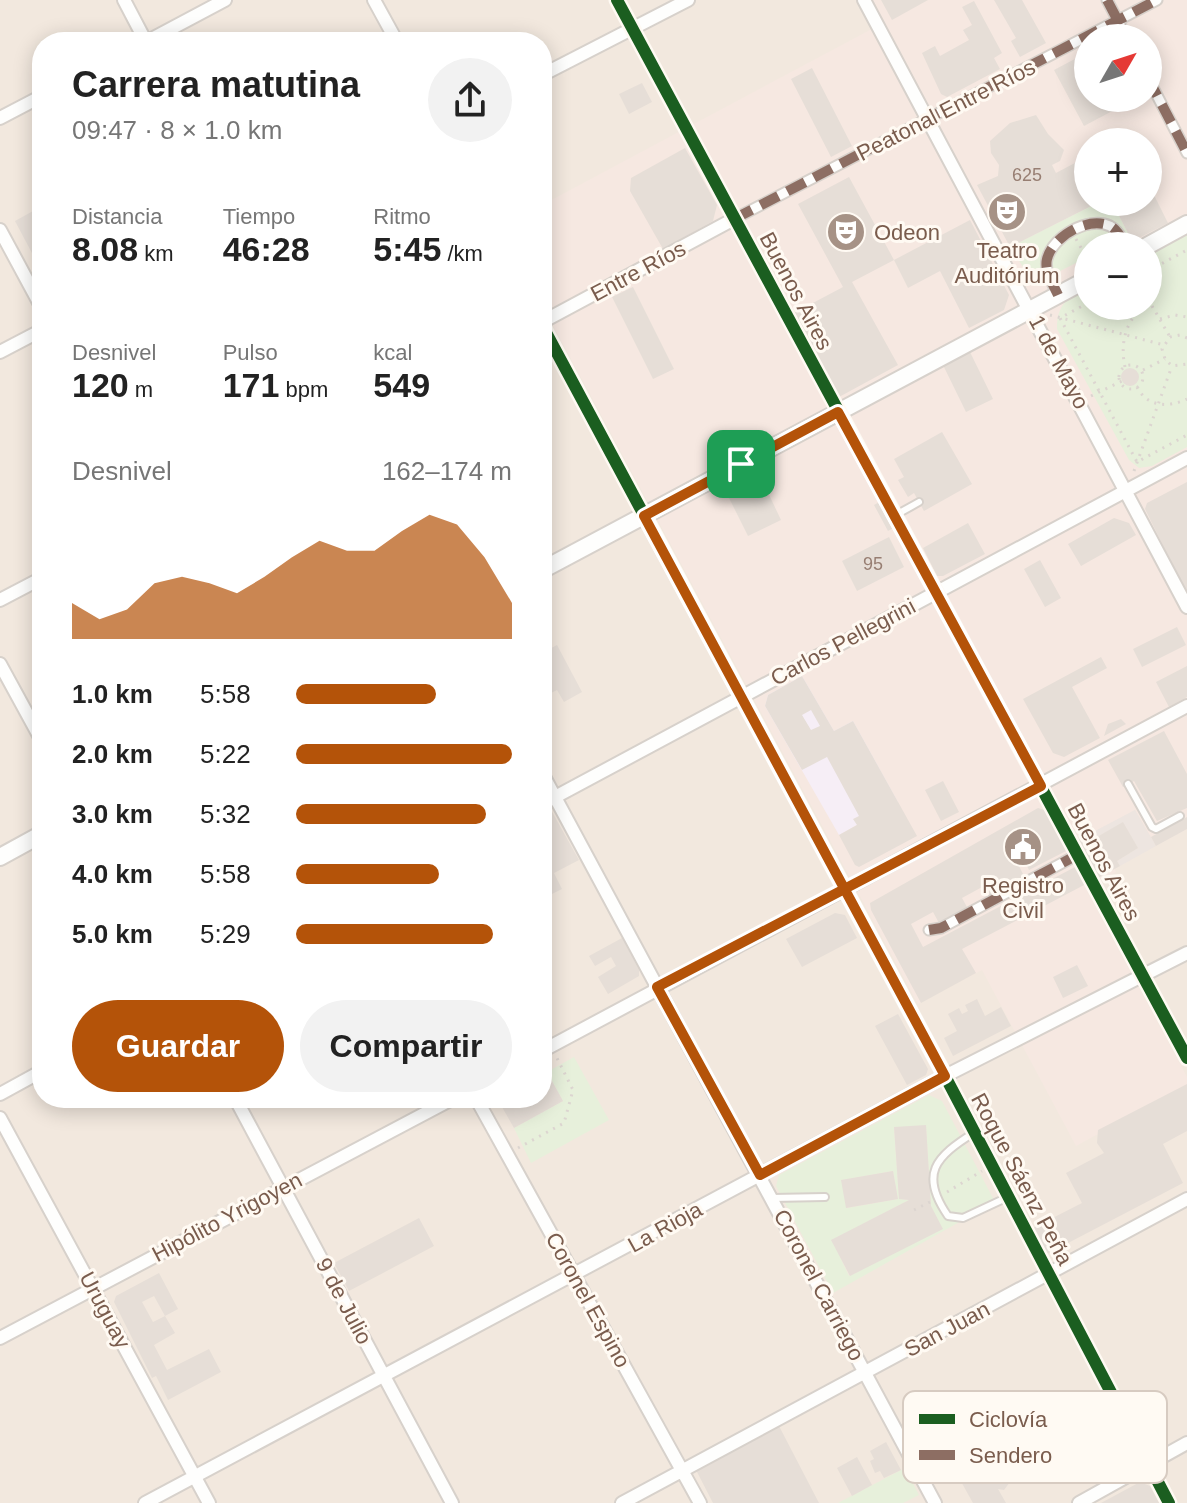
<!DOCTYPE html>
<html lang="es">
<meta charset="utf-8">
<style>
body{margin:0;font-family:Helvetica,sans-serif;background:#f2f2f2;color:#222;height:100vh;display:flex;flex-direction:column;font-size:30px;white-space:nowrap}
*{box-sizing:border-box;margin:0}
p{font-size:26px;color:#767676}
.icon{flex:none;width:44px;height:44px;fill:none;stroke:currentColor;stroke-width:2;stroke-linecap:round;stroke-linejoin:round}
.map{position:relative;flex:1;overflow:hidden}
.panel{position:absolute;left:32px;top:32px;width:520px;height:1076px;display:flex;flex-direction:column;background:#fff;border-radius:32px;box-shadow:0 4px 20px #0003}
.panel>*{flex:none}
.needle{width:52px;rotate:51deg}
.buttons{position:absolute;left:1074px;top:24px;display:grid;gap:16px}
.buttons a{display:grid;place-items:center;width:88px;height:88px;border-radius:50%;background:#fff;box-shadow:0 4px 20px #0003;font-size:40px}
.pin{position:absolute;display:grid;place-items:center;width:68px;height:68px;color:#fff;margin:-34px;border-radius:16px;box-shadow:0 4px 12px #0006}
.round{display:grid;place-items:center;flex:none;width:84px;height:84px;border-radius:42px;background:#f2f2f2}
.summary{display:flex;align-items:center;justify-content:space-between;height:136px;padding:0 40px}
h1{font-size:36px;font-weight:700;line-height:60px}
.stats{display:grid;grid-template-columns:repeat(3,1fr);gap:12px;height:136px;padding:8px 40px}
.stats div{display:grid;align-content:center}
.stats b{font-size:34px;font-weight:700}
.stats small{font-size:22px;font-weight:400}
.stats p{font-size:22px}
.chart{height:224px;padding:16px 40px}
.chart p{display:flex;justify-content:space-between}
.chart svg{width:100%;height:144px;margin-top:8px;fill:#b45309;opacity:.7}
.action{display:flex;gap:16px;margin-top:auto;padding:16px 40px}
.action a{flex:1;height:92px;border-radius:48px;background:#b45309;color:#fff;font-size:32px;font-weight:700;line-height:92px;text-align:center}
.action a+a{background:#f2f2f2;color:#222}
ul{padding:0 40px;list-style:none;font-size:26px}
li{display:grid;grid-template-columns:128px 96px 1fr;align-items:center;height:60px}
li i{height:20px;border-radius:10px;background:#b45309}
.map>svg:first-child{display:block}
.residential{fill:#f2e8de;fill-rule:evenodd}
.commercial{fill:#f6e8e1;fill-rule:evenodd}
.industrial{fill:#ede5e0}
.education{fill:#f6eef6}
.green{fill:#e7f0db;fill-rule:evenodd}
.building{fill:#e6ded7;fill-rule:evenodd}
.lines{fill:none;stroke-linecap:round;stroke-linejoin:round}
.service-casing{stroke:#d7d1cb;stroke-width:10}
.pedestrian-casing{stroke:#d7d1cb;stroke-width:13}
.minor-casing{stroke:#d7d1cb;stroke-width:16}
.tertiary-casing{stroke:#d7d1cb;stroke-width:20}
.path{stroke:#dcd5d0;stroke-width:3;stroke-dasharray:2 6;stroke-linecap:butt}
.service{stroke:#fefefd;stroke-width:6}
.pedestrian{stroke:#fefefd;stroke-width:9}
.minor{stroke:#fefefd;stroke-width:12}
.tertiary{stroke:#fefefd;stroke-width:16}
.quiet{stroke:#8d6e63;stroke-width:10;stroke-dasharray:20 10;stroke-linecap:butt}
.cycleway-casing{stroke:#fffaf3;stroke-width:17}
.cycleway{stroke:#1b5e20;stroke-width:12}
.route-casing{stroke:#fff;stroke-width:16}
.route{stroke:#b45309;stroke-width:10}
.labels{text-anchor:middle;dominant-baseline:central;stroke-width:6;stroke-linejoin:round;paint-order:stroke}
.number-label{font-size:18px;fill:#977e72}
.street-label{font-size:22px;fill:#7a5c4d;stroke:#fffaf3}
.poi-label{font-size:22px;fill:#7a5c4d;stroke:#fffaf3}
.key{fill:#fffaf3;stroke:#d7cbc1;stroke-width:2}
.key-label{font-size:22px;fill:#7a5c4d}
</style>
<div class="map">
<svg width="1187" height="1503" viewBox="0 0 1187 1503">
<rect width="100%" height="100%" fill="#f9f5f0"/>
<path class="residential" d="M0,0h1187v1503h-1187zM1088,38h60v60h-60zM42,42h500v1056h-500zM1088,142h60v60h-60zM1088,246h60v60h-60z"/>
<path class="commercial" d="M871,0h316v829l-31,17 -21,-36 -41,22 22,40 -29,19 100,186v9l-111,60 -94,-176 -64,34 -376,-699v-100l341,-182zM1088,38h60v60h-60zM1088,142h60v60h-60zM1088,246h60v60h-60z"/>
<path class="industrial" d="M1135,810l21,36 -36,20 -3,-5 21,-13 -15,-25 -26,14 -4,-5z"/>
<path class="education" d="M802,676l32,55 19,-10 45,81 -59,33 -74,-129 3,-11z"/>
<path class="green" d="M1099,202h13l17,33 -20,11h-21v11l-54,27 -24,-37z
M1187,235v212l-35,19 -13,2 -10,-8 -72,-131c0,-25 10,-31 31,-42v19h60v-50z
M574,1057l35,63 -78,43 -17,-35 49,-27 -16,-29z
M929,1095l13,6 53,101 -162,91 -57,-107 3,-11zM926,1126l5,80 11,23 -93,47 -17,-36 77,-40 -10,-1 -5,-71zM893,1171l5,28 -51,9 -5,-28z
M905,1468l14,27 -16,8h-65z"/>
<path class="building" d="M881,0h47l-36,20z
M994,0h28l24,43 -26,14 -9,-16 5,-3z
M974,1l28,52 -8,5 6,11 -53,28 -6,-3 -19,-41 13,-7 5,10 29,-16 -6,-10 9,-5 -10,-18z
M1088,52v46h49l-53,28 -30,-56z
M812,68l40,78 -21,11 -40,-78z
M642,83l10,19 -23,12 -10,-20z
M1036,115l12,19 16,16 -4,11 -8,4 4,8 32,-17v46h11l-89,45 -33,-62 21,-9 1,-11 -8,-12 -1,-12 20,-18z
M685,148l32,57 -4,16 -50,28 -33,-58 1,-13z
M849,177l45,83 -42,22 46,83 -59,32 -45,-84 49,-26 -45,-83z
M1148,183l20,40 -31,16 -8,-4 -17,-33h36z
M42,206v66l-27,-51z
M970,220l39,75 -5,15 -35,18 -29,-57 -32,17 -14,-28z
M633,287l41,82 -21,10 -41,-82z
M970,352l23,47 -27,13 -23,-47z
M1121 377a9 9 0 1 1 18 0a9 9 0 1 1-18 0Z
M942,432l30,52 -48,27 -10,-18 -6,4 -10,-17 6,-3 -10,-18z
M755,465l26,55 -33,16 -27,-54z
M1187,482v112l-42,-85 2,-6z
M881,501l14,26 -7,4 -14,-26z
M1114,518l15,5 7,12 -55,31 -13,-22z
M968,523l17,31 -42,22h-6l-14,-28z
M889,537l15,30 -47,24 -15,-30z
M1040,560l21,38 -16,9 -21,-38z
M1177,627l9,18 -44,22 -9,-18z
M557,645l25,47 -18,10 -7,-12 -14,7 7,12 -8,4v-60z
M1101,657l6,11 -35,19 28,51 -36,19 -11,-4 -30,-54z
M1187,666v31l-18,10 -13,-25z
M802,676l32,55 19,-10 64,115 -58,31 -4,-2 -16,-30 18,-10 -4,-6 6,-3 -32,-59 -25,13 -37,-64 3,-11zM811,710l9,16 -9,4 -9,-15z
M1121,719l5,5 -22,12 4,-12z
M1164,731l23,43v34l-30,13 -23,-40 -11,6 -15,-27z
M943,781l16,31 -18,9 -16,-31z
M545,808l6,2 28,50 -25,13 8,16 -12,6 -8,-15v-70z
M1038,808l10,3 20,39 -39,20 -8,-16 -6,4 9,18 -34,20 -6,-10 -22,12 5,9 -28,16 -6,-11 -22,12 12,23 154,-81 9,18 -124,65 14,24 -55,30 -50,-93 -1,-7z
M1187,817v12l-31,17 -5,-9z
M1123,822l15,26 -21,13 3,5 -24,13 -21,-37 18,-10 4,5z
M835,913l10,2 12,23 -55,29 -16,-28z
M622,938l17,32v6l-31,18 -10,-17 18,-11 -5,-9 -16,9 -6,-10z
M1077,965l11,21 -25,12 -10,-21z
M977,999l8,17 16,-9 10,19 -58,30 -9,-18 13,-7 -9,-17 11,-6 3,6 6,-3 -3,-6z
M898,1014l30,55 -2,6 -19,10 -32,-59z
M547,1072l16,29 -49,27 -12,-21 2,-9h38v-23z
M1187,1084v47l-24,13 20,39 -136,71 -14,-26 49,-25 -16,-30 38,-20 -7,-10 1,-13z
M926,1125l5,81 12,23 -93,47 -19,-36 78,-40 -10,-1 -5,-72z
M893,1171l5,28 -52,9 -5,-28z
M419,1218l15,28 -85,45 -15,-28z
M159,1273l19,36 -13,7 -11,-20 -12,6 11,20 12,-6 10,17 -21,12 13,25 42,-21 12,23 -53,28 -12,-24 -4,2 -38,-76 2,-6z
M779,1426l40,77h-106l-17,-33z
M886,1442l15,28 -17,8 -4,-7 -5,2 -5,-12 4,-2 -4,-8z
M857,1457l15,28 -20,11 -15,-28z
M980,1457l4,7 12,-6 7,13 -1,5 8,6 -6,8 -6,-1 8,14h-33l-14,-25 -4,-7z
M1140,1482l10,4 9,17h-58z"/>
<g class="lines">
<g class="service-casing">
<path id="service" d="M894,516l25,-14
M1128,784l24,43 4,2 24,-13
M975,1132c-40,25 -56,42 -27,84l15,2 45,-21
M772,1198l53,-1"/>
</g>
<g class="pedestrian-casing">
<path id="pedestrian" d="M1107,0l20,38
M1148,78l39,75
M734,219l423,-219
M1058,295c-5,-11 -14,-24 -11,-36 6,-23 41,-43 63,-33 8,4 12,13 16,20
M929,930l12,-2 136,-73"/>
</g>
<g class="minor-casing">
<path id="minor" d="M124,0l22,42
M374,0l23,42
M617,0l570,1058
M864,0l323,607
M146,42l79,-42
M542,75l146,-75
M0,118l42,-22
M0,230l42,78
M542,322l192,-103
M542,325l403,751 224,427
M0,352l42,-22
M0,600l42,-22
M0,664l42,77
M542,773l393,730
M542,804l645,-346
M542,1051l645,-345
M0,1094l42,-23
M235,1098l217,405
M476,1098l224,405
M0,1118l209,385
M0,1338l454,-240
M145,1503l800,-427 242,-123
M622,1503l565,-304
M1079,1503l108,-60"/>
</g>
<g class="tertiary-casing">
<path id="tertiary" d="M1147,246l40,-22
M542,570l546,-291
M0,857l42,-23"/>
</g>
<path class="path" d="M1076,239l12,21
M1148,271l39,-21
M1148,299l22,38
M1088,303l-28,15 77,144 50,-27
M1050,315l114,30
M1160,319l15,-4 12,2
M1187,338l-7,-3 -10,2 -8,12 3,10 7,7 15,-2
M1119 377a12 12 0 1 1 24 0a12 12 0 1 1-24 0Z
M1125,367c-5,-23 0,-48 21,-61
M1143,370l22,-11
M1137,387c10,20 31,21 50,12
M1091,396l31,-15
M1134,471l38,-105
M518,1148l46,-25 9,-33 -17,-34
M947,1192l35,-21
M914,1210l16,-8"/>
<use href="#service" class="service"/>
<use href="#pedestrian" class="pedestrian"/>
<use href="#minor" class="minor"/>
<use href="#tertiary" class="tertiary"/>
<path class="quiet" d="M1107,0l20,38
M1148,78l39,75
M734,219l423,-219
M1058,295c-5,-11 -14,-24 -11,-36 6,-23 41,-43 63,-33 8,4 12,13 16,20
M929,930l12,-2 136,-73"/>
<g class="cycleway-casing">
<path id="cycleway" d="M617,0l570,1058
M542,325l403,751 224,427"/>
</g>
<use href="#cycleway" class="cycleway"/>
</g>
<g class="lines">
<g class="route-casing">
<path id="route" d="M741,464l-97,52c99,187 201,373 301,560l-185,99 -103,-188 384,-201 -203,-374 -97,52"/>
</g>
<use href="#route" class="route"/>
</g>
<defs>
<g id="theatre-disc" transform="scale(2)"><circle r="9.5" fill="#a69286" stroke="#fffaf3"/><path d="M-5-5.5Q0-4 5-5.5V0Q5 5 0 6Q-5 5-5 0ZM-3.3-2.5H-1v1.5H-3.3ZM1-2.5H3.3v1.5H1ZM-2.8 1Q0 5.5 2.8 1Z" fill="#fff"/></g>
<g id="civic-disc" transform="scale(2)"><circle r="9.5" fill="#a69286" stroke="#fffaf3"/><path d="M-.6-6.5H3V-4.5H.6V-3L4-1V1h2V6H-6V1h2V-1L-.6-3ZM-1.2 2.5V6h2.4V2.5Z" fill="#fff"/></g>
</defs>
<g fill-rule="evenodd">
<use href="#theatre-disc" x="1007" y="212"/>
<use href="#theatre-disc" x="846" y="232"/>
<use href="#civic-disc" x="1023" y="847"/>
</g>
<g class="labels">
<g class="number-label">
<text x="1027" y="175">625</text>
<text x="873" y="564">95</text>
</g>
<g class="street-label">
<text transform="translate(946 110) rotate(-27)">Peatonal Entre Ríos</text>
<text transform="translate(638 271) rotate(-28)">Entre Ríos</text>
<text transform="translate(796 291) rotate(62)">Buenos Aires</text>
<text transform="translate(1059 362) rotate(62)">1 de Mayo</text>
<text transform="translate(843 642) rotate(-28)">Carlos Pellegrini</text>
<text transform="translate(1104 862) rotate(62)">Buenos Aires</text>
<text transform="translate(1022 1179) rotate(62)">Roque Sáenz Peña</text>
<text transform="translate(227 1217) rotate(-28)">Hipólito Yrigoyen</text>
<text transform="translate(665 1227) rotate(-29)">La Rioja</text>
<text transform="translate(819 1285) rotate(62)">Coronel Carriego</text>
<text transform="translate(588 1300) rotate(61)">Coronel Espino</text>
<text transform="translate(344 1301) rotate(62)">9 de Julio</text>
<text transform="translate(105 1310) rotate(62)">Uruguay</text>
<text transform="translate(947 1329) rotate(-28)">San Juan</text>
</g>
<g class="poi-label">
<text x="874" y="232" text-anchor="start">Odeon</text>
<text x="1007" y="250">Teatro<tspan x="1007" dy="25">Auditórium</tspan></text>
<text x="1023" y="885">Registro<tspan x="1023" dy="25">Civil</tspan></text>
</g>
</g>
<rect x="903" y="1391" width="264" height="92" rx="12" class="key"/>
<rect x="919" y="1414" width="36" height="10" fill="#1b5e20"/>
<rect x="919" y="1450" width="36" height="10" fill="#8d6e63"/>
<g class="key-label">
<text x="969" y="1427">Ciclovía</text>
<text x="969" y="1463">Sendero</text>
</g>
</svg>
<div class="buttons">
<a><svg class="needle" viewBox="-14 -14 28 28"><path d="M0-13l5 13h-10z" fill="#e53935"/><path d="M0 13l5-13h-10z" fill="#767676"/></svg></a>
<a>+</a>
<a>−</a>
</div>
<div class="pin" style="left:741px;top:464px;background:#1e9e55"><svg class="icon" aria-label="arrive" viewBox="0 0 24 24"><path d="M6 21V4h12l-3 4 3 4H6"/></svg></div>
<section class="panel">
<div class="summary"><div><h1>Carrera matutina</h1><p>09:47 · 8 × 1.0 km</p></div><a class="round"><svg class="icon" aria-label="share" viewBox="0 0 24 24"><path d="M12 15V3M7 8l5-5 5 5M5 13v7h14v-7"/></svg></a></div>
<div class="stats">
<div><p>Distancia</p><b>8.08<small> km</small></b></div>
<div><p>Tiempo</p><b>46:28</b></div>
<div><p>Ritmo</p><b>5:45<small> /km</small></b></div>
</div>
<div class="stats">
<div><p>Desnivel</p><b>120<small> m</small></b></div>
<div><p>Pulso</p><b>171<small> bpm</small></b></div>
<div><p>kcal</p><b>549</b></div>
</div>
<div class="chart"><p><span>Desnivel</span>162–174 m</p>
<svg viewBox="0 0 160 44" preserveAspectRatio="none"><path d="M0 44V33L10 38L20 35L30 27L40 25L50 27L60 30L70 25L80 19L90 14L100 17L110 17L120 11L130 6L140 9L150 19L160 33V44z"/></svg>
</div>
<ul>
<li><b>1.0 km</b>5:58<i style="width:65%"></i></li>
<li><b>2.0 km</b>5:22<i style="width:100%"></i></li>
<li><b>3.0 km</b>5:32<i style="width:88%"></i></li>
<li><b>4.0 km</b>5:58<i style="width:66%"></i></li>
<li><b>5.0 km</b>5:29<i style="width:91%"></i></li>
</ul>
<div class="action"><a>Guardar</a><a>Compartir</a></div>
</section>
</div>
